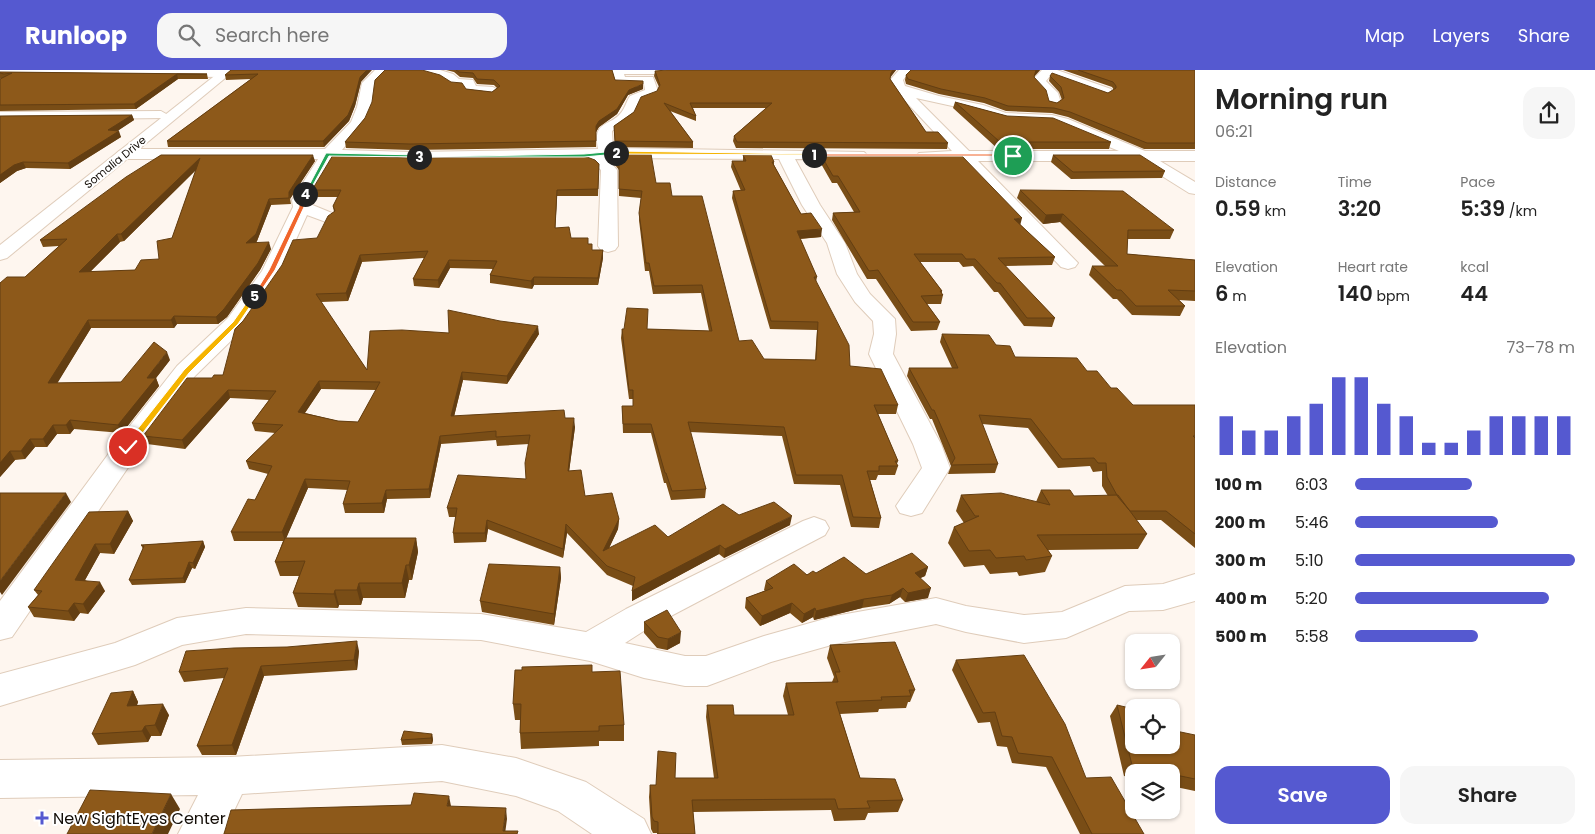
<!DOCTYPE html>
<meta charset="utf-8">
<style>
body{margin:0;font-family:Poppins,sans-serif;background:#f6f6f6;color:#222;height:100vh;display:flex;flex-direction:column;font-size:19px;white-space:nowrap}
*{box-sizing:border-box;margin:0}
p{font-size:16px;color:#767676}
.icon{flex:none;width:28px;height:28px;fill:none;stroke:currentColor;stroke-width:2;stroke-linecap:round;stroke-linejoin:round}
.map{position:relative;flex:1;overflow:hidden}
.side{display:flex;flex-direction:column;background:#fff;width:400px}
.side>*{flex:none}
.needle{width:32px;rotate:240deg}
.controls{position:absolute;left:1125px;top:564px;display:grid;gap:10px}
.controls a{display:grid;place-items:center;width:55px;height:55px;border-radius:10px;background:#fff;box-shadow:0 1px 4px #0004;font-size:25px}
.pin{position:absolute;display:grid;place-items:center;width:42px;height:42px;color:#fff;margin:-21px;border:2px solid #fff;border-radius:50%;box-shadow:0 1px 5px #0007}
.km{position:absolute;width:25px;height:25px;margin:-12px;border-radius:50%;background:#222;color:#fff;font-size:14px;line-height:25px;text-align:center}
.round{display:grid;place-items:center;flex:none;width:52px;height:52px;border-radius:15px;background:#f6f6f6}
.summary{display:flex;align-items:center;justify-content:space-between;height:85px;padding:0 20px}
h1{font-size:28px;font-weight:600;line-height:38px}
.figures{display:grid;grid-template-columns:repeat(3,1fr);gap:8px;height:85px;padding:5px 20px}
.figures div{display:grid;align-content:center}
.figures b{font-size:21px;font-weight:600}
.figures small{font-size:14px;font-weight:400}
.figures p{font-size:14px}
.chart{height:140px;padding:10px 20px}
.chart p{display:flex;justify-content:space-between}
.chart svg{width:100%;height:90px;margin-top:5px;stroke:#5559d0;stroke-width:6}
.primary-button{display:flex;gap:10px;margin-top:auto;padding:10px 20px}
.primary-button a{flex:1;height:58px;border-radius:15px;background:#5559d0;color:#fff;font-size:20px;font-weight:600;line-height:58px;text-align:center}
.primary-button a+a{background:#f6f6f6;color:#222}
ul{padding:0 20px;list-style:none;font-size:16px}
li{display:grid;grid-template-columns:80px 60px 1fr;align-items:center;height:38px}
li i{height:12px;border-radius:6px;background:#5559d0}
header{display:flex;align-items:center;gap:30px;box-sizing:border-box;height:70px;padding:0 25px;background:#5559d0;color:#fff}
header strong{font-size:24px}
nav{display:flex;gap:28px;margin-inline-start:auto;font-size:18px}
.search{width:350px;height:45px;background:#f6f6f6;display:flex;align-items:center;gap:12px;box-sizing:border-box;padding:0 18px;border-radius:15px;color:#767676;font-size:19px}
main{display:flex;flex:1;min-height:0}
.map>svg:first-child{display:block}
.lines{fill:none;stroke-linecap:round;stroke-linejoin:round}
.minor-casing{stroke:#dfccba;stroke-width:2}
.major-casing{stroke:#dfccba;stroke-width:2}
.minor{fill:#fff;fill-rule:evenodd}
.major{fill:#fff;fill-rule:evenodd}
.wall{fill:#794d16;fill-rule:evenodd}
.shaded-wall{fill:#633e12}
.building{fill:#8d591a;stroke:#633e12;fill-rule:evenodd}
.split-1{fill:#f0652b;stroke:#fff}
.split-2{fill:#f5b400;stroke:#fff}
.split-3{fill:#22a559;stroke:#fff}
.split-4{fill:#22a559;stroke:#fff}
.split-5{fill:#f0652b;stroke:#fff}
.split-6{fill:#f5b400;stroke:#fff}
.poi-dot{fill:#5559d0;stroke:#fff;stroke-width:2}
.labels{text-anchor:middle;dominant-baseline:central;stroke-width:4;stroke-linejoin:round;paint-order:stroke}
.far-street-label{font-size:11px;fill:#140e08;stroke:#fff}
.near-poi-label{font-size:16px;fill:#140e08;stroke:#fff;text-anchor:start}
</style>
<header>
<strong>Runloop</strong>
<div class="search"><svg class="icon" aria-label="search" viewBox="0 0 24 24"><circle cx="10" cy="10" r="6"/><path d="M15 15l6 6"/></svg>Search here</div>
<nav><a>Map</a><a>Layers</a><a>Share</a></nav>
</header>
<main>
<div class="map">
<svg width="1195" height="764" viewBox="0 0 1195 764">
<rect width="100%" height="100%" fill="#fef6ef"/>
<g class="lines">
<g class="minor-casing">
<path id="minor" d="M0,0h228l4,3 -6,4 -226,-2z
M375,0h13l-14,14 -3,23 -7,16 -22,27 69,2 187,-3c-6,-31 14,-21 25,-39 3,-5 4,-10 7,-14l15,-6 -1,-6h-28l-4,-14h59l-6,4h-41l1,3h28l5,14 -3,4 -16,6 -6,15 -21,15 1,17 251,4 3,3 -3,3 -5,2 -64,-1 25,46 25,38 12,31 13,20 25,25 1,15 -3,20 48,90 9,24 -28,45 -11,3 -11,-3 -4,-7 26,-38 -9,-24 -44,-90 5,-20 -1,-13 -18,-19 -18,-28 -10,-31 -25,-38 -23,-46 -172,-1 10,12 1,76 -3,4 -7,2 -7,-2 -3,-4 3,-76 -5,-5 -12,-5 -173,2 -78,-3 -23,41v4l22,9 3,4 -3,4 -6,1 -19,-7 -25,56 -38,57 -49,48 -57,77 -126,184 -12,3v-39l118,-160 59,-75 51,-48 34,-47 31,-64 -1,-7 26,-41h-194l-5,-2 -3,-3 3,-3 5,-2h201l26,-27 6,-15 5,-24z
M417,0h23l13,4 6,5 14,1 3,6 17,1 6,4 -6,4 -26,-3 -3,-6 -12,-1 -11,-7 -22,-6z
M899,0h12l-8,10 2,6 34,10 44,9 23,8 46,2 16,4 77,32h50v10h-35l35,21v12l-6,-1 -51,-32h-160l100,102 -3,4 -7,2 -7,-2 -100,-106 -42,-2 -3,-3 3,-3 33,-2 -58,-62 -3,-10zM916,28l59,13 30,10 46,2 68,28h-150z
M1042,0h15l54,19 2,3 -6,4 -4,-1 -53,-19 -4,5 12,12 3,10 -7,4 -5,-1 -3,-12 -12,-12 1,-5z
M161,41l7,4 -2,3 -166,2v-8z
M814,447l11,4 4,7 -4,7 -175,92 -25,16 60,13h21l58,-20 71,-20 101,-18 30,8 58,9 38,-3 63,-26 38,-2 32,-10v27l-32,9 -34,1 -63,27 -42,5 -58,-11 -30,-8 -101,20 -64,18 -64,24h-22l-41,-8 -54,-17 -109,-21 -235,-6 -64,11 -47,20 -135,41v-32l115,-31 62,-25 69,-10 235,6 105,18 40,-23 177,-88z
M442,675l74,13 70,24 58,37 7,15h-59l-34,-23 -42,-15 -74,-15 -200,13 -19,40h-45l20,-39 -198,3v-38l230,-3z"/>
</g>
<g class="major-casing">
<path id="major" d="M222,0h13l-228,188 -7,2v-15z"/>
</g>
<use href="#minor" class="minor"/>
<use href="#major" class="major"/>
</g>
<path class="wall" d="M231,0l130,12 -6,24 -6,15 -25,26h-156l-1,-6 84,-62 -25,1 -1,-5z
M446,0h166l3,10 28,9 -15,6 -11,19 -18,13 -3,5v15l-185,3 -65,-2 -1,-6 20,-24 86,-36 15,7 26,3 5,-4 -3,-3 -17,-1 -4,-6 -13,-1 -6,-5z
M896,0l-6,7v2l36,53 22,11 -1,6 -211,-1 -3,-7 1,-5 32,-28h-73l3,8v5l-26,-10 23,31v6l-78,-1 -1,-21 20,-14 23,-21 2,-4 -5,-11 1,-5z
M911,0h129l-6,7 15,24 8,2 5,-3 -3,-8 -10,-11 1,-5 58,17 6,-3 -2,-3 -49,-17h132v79h-51l-76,-32 -16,-4 -46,-2 -22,-8 -45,-9 -33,-10 -1,-4 1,-5z
M0,2l207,2 1,5h-30l-42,30 -136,2v-32l1,-1h-1z
M955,32l52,14 104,26 -2,7h-111l-45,-41z
M132,45l2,5 -17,11 4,6 -51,32 -44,-1 -9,3 -17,12v-67z
M611,83l45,30 16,13 67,145 25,18 51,1 2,-30 -47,-1 -38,-131 1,-7h8l-10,-24 1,-6h11v-6l31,7v3l27,49 20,23 -21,2 17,38 -1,5 34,84 48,39 -2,9h-18l20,47 -1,3 1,2 -3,9h-17l-2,5h-6l11,38 -2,10 -28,-1 -11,-42 -46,-1 -12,-48 -92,-4 16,57 -1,9 -34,2 -5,-17h-2l-13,-50h-28l-1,-27h11v-7h-4l-8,-61 1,-9h25l62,2 -8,-38 -48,1 -4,-23h-4l-6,-51 2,-22 -22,-2v-26l-8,-10z
M161,85l154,6 -25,38 1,5 -20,1 -14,36 -1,2 15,6 -11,21 -33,47 -9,7h-41l-3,4h-83l-34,55 64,-1 49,-22 -14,18 3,8 -37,47 -48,-4 -4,5h-13l-10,13h-12l-10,12 -10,1 -15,17v-194l25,-6 34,-31 -16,1 -3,-7zM196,100l-24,68 -13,21 -24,11 -45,2 30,-30 4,-1z
M821,85l199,70 35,32 -3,8 -47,1 50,52 -3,9 -28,-1 -26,-34h-4l-21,-26 -10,1 -4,-5h-39l22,29v3l1,1 -2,9h-14l13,18 -3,8 -26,1 -35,-52h-9l-35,-59 1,-7 21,-1 -17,-29h-5l-12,-21z
M1053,85l112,16 -3,7 -91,1 -20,-17z
M599,94l-1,32h-41l-2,32 16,10 17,6 4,6h11v8l-5,27h-64l-2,4 -42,-6v-8l3,-6 -43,-1 -11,20 -25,-2 -1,-7 11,-21 -62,4 -14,39 -27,1 46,68 82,-37 90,1 -32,50 -44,-4 -9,36 111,2 10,9 -6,44 16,25 34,23 -1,10 -9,19 59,-11 71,-22 51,10 -66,33 -5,-4 -87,47v-10l1,-5 -26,-11 -40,-42 -4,25 -75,-29 -2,13 -32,1 -1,-10 3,-16h-7l-2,-9 79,-29 3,-35 -32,2 -1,-6 -55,4 -11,54 -43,1 -3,14h-39l-2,-9 5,-14 -40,-2 -22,50h130l2,14 -6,28h-3l-4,18h-42l-2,7h-22l-1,3 -40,-1 -5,-14 6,-17h-19l-5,-14 8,-21h-49l-3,-9 24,-32 13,-26 -19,-5 -3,-8 29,-28 -20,-2 -3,-8 17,-23 -39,-2 -45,51 -38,-5 -4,-8 69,-58 11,-3 20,-54 74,-83 17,-26 -1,-6 5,-9h-24l-2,-7zM321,319l55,1 -18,32 -20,-1 -33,-8z
M1020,120l154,40 -4,9h-43v15l68,6v41l-16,-1 6,6 -5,10 -48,-1 -15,-16h-4l-24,-24 3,-9h13l-45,-44 -17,2 -26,-26z
M942,264l54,11 19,12 72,14 24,17 22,17h62v143l-34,-28h-25l11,14 -9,15 -90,1 4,6 -7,16 -26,4 -2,-4 -27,2 -6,-9 -20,2 -16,-24 6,-16 10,-4 -8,-12 5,-16 75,7 5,-12 33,6h34l-6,-10v-15l-9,1 -3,-6 -32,2 -30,-40 -46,-4 16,40 -3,9 -47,1 3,-8 -19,-47h-2l-23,-43 2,-8h43l-12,-26z
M128,441l5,10 -19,33 -14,-1 -15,27 20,11 -17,23 -8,-1 -6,8 -40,-4 -6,-10 10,-12 -4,-5z
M203,471l2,6 -10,22 -3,-1 -7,15 -53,2 -3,-5 14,-31 -2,-4z
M560,497l1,11 -7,47 -72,-13 -2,-11z
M928,497l-3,9 -5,2 8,20 -23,4 -5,-5 -11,7 -27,4 -48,12 -1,-3 -11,6 -12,-10 -30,13 -15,-18 1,-10 19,-7 -1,-1 2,-9 50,-8 50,1z
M644,552l36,21 -13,7 -10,-2 -13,-15z
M830,575l85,45 -5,12h-2l-2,6 -27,1 -1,3 -38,2 20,64 43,22 -5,12 -30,1 -3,7 -31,1 -3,-11 -138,2 2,22h-38v-1h-4l-2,-4 -2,-32 1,-12h6l58,-7 -8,-61 1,-12 27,10h54l-5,-19 3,-13 46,-1 2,-5 -7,-19z
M359,581l-2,19 -93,6 -28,79h-34l-5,-9 27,-68 -40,4 -5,-10z
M956,590l130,118 58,56h-64l-34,-67 -34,-4 -5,-16 -10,-1 -7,-24 -12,1 -26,-53z
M592,602l32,53v16h-25v5l-78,3 -1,-16v-13h-5l-2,-16z
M133,621l5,11 -1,3 32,10 -8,21h-10l-3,6 -50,3 -6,-11z
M1117,635l17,40 61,-10v56l-24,-5v-14h-37v6l-10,-2 -14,-60z
M432,664l1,6 -1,4 -30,1 -1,-5z"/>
<path class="shaded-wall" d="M367,0h5l-11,12 -6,24 -6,15 -25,26 -1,-6 37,-64z
M893,0h3l-6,8 1,-5z
M1036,0h4l-6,6 1,-5z
M177,4l1,5 -42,30 -2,-5z
M643,14v5l-15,6 -11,19 -18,13 -3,5v-6l3,-5 30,-31z
M132,45l2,5 -24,16 -2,-6z
M119,61l2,6 -51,32 -2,-6z
M313,85l2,6 -25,38 1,5 -2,-12z
M200,88l2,6 -78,77 -3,-7z
M23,92l3,6 -9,3 -17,12v-8l14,-10z
M557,120v6l-2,39v-7z
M269,129l2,6 -14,36 -9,10 -2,-8z
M1063,144l-3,8 -17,2 3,-9z
M1022,148l-2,8 -6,-7z
M822,159l-1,8 -25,2 1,-8z
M117,164l3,8 -38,38 -3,-8z
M269,172l2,7 -11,21 -33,47 -9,7 -2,-7z
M603,180v8l-5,27v-7z
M360,185l2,7 -14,39 -2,-8z
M449,190l1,8 -11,20 -1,-8z
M534,207v8l-2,4 -1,-8z
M174,246l3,8 -3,4 -3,-8z
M88,250l3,8 -39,64 -4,-9z
M538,256l1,8 -32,50v-8z
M167,282l3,8 -14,18 3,8 -37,47 -4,-8 29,-47z
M462,302l1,8 -11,45 -1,-9z
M319,311l2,8 -21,31 -2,-8z
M228,320l2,8 -45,51 -3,-9z
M574,348l1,9 -7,53v-9z
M70,350l4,9 -4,5 -4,-9z
M53,355l4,9 -10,13 -4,-8z
M440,366l1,8 -11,54 -1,-9z
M30,369l5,8 -10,12 -4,-8z
M10,381l5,9 -15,17v-14z
M305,409l3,9 -23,53 -3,-9z
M386,420l1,9 -3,14 -2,-10z
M66,423l5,9 -69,93 -2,-3v-11z
M128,441l5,10 -19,33 -4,-10z
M792,446l-2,9 -66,33 1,-9z
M619,449l-1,10 -15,32v-10z
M487,450l1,9 -2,13 -1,-9z
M566,454l1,9 -4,25v-9z
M416,468l2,14 -6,28 -3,-15z
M203,471l2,6 -10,22 -2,-6z
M95,474l5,9 -20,36 -5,-9z
M720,475l-1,9 -87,47v-10z
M189,492l3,6 -7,15 -2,-5z
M406,495l3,15 -4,18 -3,-15z
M560,497l1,11 -7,47v-11z
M928,497l-3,9 -13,6 3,-9z
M100,512l5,9 -17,23 -5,-10z
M359,513l4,15 -2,7 -4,-15z
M903,518l-3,9 -11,7 3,-9z
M931,518l-3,10 -23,4 3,-9z
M335,520l4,15 -1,3 -4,-14z
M864,529l-2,9 -48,12 2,-9z
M74,533l6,10 -6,8 -6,-10z
M792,533l-2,10 -30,13 2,-10z
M815,538l-2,9 -11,6 2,-9z
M681,562l-1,11 -13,7 1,-11z
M357,571l2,10 -2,19 -3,-10z
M261,596l3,10 -28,79 -4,-10z
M133,621l5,11 -5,15 -6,-11z
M163,634l6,11 -8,21 -6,-11z
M145,656l6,10 -3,6 -6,-11z
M432,664l1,6 -1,4 -1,-6z
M171,724l9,15 -12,25h-16z
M449,726l2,10h-4z
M506,738l1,11 -2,15 -2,-3z"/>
<path class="building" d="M231,0h136l-7,7 -6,24 -6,14 -25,26h-156l91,-67 -33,1z
M385,0h37l18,5 11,7 11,1 4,6 26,3 8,-6 -6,-6 -17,-1 -4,-6 -14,-1 -3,-2h156l3,10 28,1v3l-14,6 -12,19 -18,12 -3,5v15l-186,3 -65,-2 20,-24 7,-16 3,-22z
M667,0h226l-2,3 -1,6 36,53h12l10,11 -211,-1 -3,-6 38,-33h-82l6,13 -32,-13 29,39 -78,-1 -1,-15 20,-14 7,-15 16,-6 3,-6 -5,-14z
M911,0h125l-2,7 12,13 3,11 8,2 7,-5 -3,-11 -11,-11 2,-3 56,20 8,-5v-2l-3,-4 -35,-12h117v73h-48l-77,-31 -16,-4 -46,-2 -23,-8 -44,-9 -33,-10 -2,-4z
M0,2l207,2h-30l-43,30 -134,1v-26l12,-6 -8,1 -4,-1z
M955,32l52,14 46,2 58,24h-111z
M132,45l-24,15 11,1 -51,32 -45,-1 -9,3 -14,10v-59z
M611,83l40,1 5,29h14l2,13h30l37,145 13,-1 12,19 52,1 2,-38 -47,-1 -38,-130 12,-1 -13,-29h14l-3,-6h28l3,7h-2l29,52 10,-1 11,16 -25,2 20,46h-3l35,68 1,21 31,3 17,36h-24l24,56h-3l3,5h-19v5h-12l14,47 -28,-1 -11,-42h-46l-12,-48 -96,-5 18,67 -34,2 -6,-18h-1l-14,-49h-28l-1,-18h11v-16h-4l-7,-61h2l3,-21 21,1 -1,20 65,2 -10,-46 -48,1 -5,-23h-3l-7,-50 3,-22 -23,-2v-26z
M161,85h152l-24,37v6l-20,1 -13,35 -10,9 23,-1 -11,21 -34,46 -8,8 -42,-1 -3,4h-83l-40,63 73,-1 33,-40 13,10 -20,26h9l-38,47 -48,-5 -4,5h-13l-10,14h-13l-9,12h-11l-10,12v-180l7,-6h18l42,-38 -27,1 86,-63zM200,88l-28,80 -15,3 2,18 -18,1 -6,10 -56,2 38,-38h4z
M333,85l77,3 174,-2 11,4 4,4 -1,25 -41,1 -2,38 14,-1 2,11h17v6h4v6h11l-5,28 -64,-1 -3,4 -41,-6 7,-14 -48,-1 -11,20 -25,-1 15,-28 -68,4 -14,38 -30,1 51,76 3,-39 32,-1 47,3 -1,-23 52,11 38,5 -31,50 -45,-4 -11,44 113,-6 1,8h9l-6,53 13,-1 4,26 27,-3 7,26 -16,32 52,-26 13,12 55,-33 16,11 35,-13 18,14 -67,33 -5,-4 -88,46 3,-14 -28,-11 -41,-42 -3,25 -76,-29 -2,13h-32l4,-25h-10l11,-33 68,4 -1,-16 5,-28 -34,2v-6l-56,5 -11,53 -43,1 -4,13 -39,1 7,-23 -45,-2 -23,53h-51l17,-33 7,1 17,-34 -26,-5 37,-36 -31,-2 24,-32 -48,-1 -46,50 -39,-4 44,-58h25l2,-3h9l12,-46 8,-8 39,-56 11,-25 24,-2 11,-22 7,-5 -2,-5 8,-16h-29zM319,311l61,1 -22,40 -20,-1 -40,-9z
M821,85h140l61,63 -8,1 41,38 -57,1 57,60h-28l-27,-35h-3l-22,-24h-9l-4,-5h-48l28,37h-2l3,4 -22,1 19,26h-27l-35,-52 -9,1 -36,-58 27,-1 -22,-36h-5z
M1053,85h87l25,16 -92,1z
M1020,120l103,1 51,39h-46l-1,24 68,6v31l-27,-1 17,16h-49l-15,-16h-4l-25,-24h26l-55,-52 -17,1z
M942,264l47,1 7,10 14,1 5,11 62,1 10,13h10l14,17h6l16,17h62v31h-2l2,2v96l-29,-23h-36l-12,-14 -11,-20 -1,-14h-8l-4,-5 -32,1 -31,-40 -52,-4 19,49 -47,1 4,-7 -21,-48h-2l-23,-42h49z
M1041,420h29l4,6 44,-1 29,39 -110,1 15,21 -26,4 -2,-4 -28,2 -6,-8 -21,1 -15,-24 25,-11h-4l-14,-21 40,-2 49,12z
M0,423h66l-66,88z
M128,441l-18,33h-15l-20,36 25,2 -17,22 -9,-1 -6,8 -40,-4 14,-16 -8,-1 55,-78z
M285,468h131l-7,27h-3l-4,18h-43l-2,7h-22l-1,4 -41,-1 12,-32 -30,1z
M203,471l-10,22 -4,-1 -6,16 -54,2 15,-34 -3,-1z
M912,483l16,14 -13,6 16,15 -23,5 -5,-5 -11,7 -28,4 -48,12 -1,-3 -11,6 -12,-11 -30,13 -16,-18 27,-10 -7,-7 28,-17 13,11 6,-4 3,2 28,-16 22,17z
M489,494l71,3 -6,47 -74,-13z
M667,540l14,22 -13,7 -10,-2 -14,-15z
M357,571l-3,19 -93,6 -29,79 -35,1 31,-78 -49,4 7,-21 48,-3 53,-1z
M895,572l20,48h-6l2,6 -30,1 1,3 -46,2 24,76 35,1 8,21 -36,1 3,7 -32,1 -3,-10 -143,1 3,34h-37v-12l-4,-1 -2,-4 -2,-32h6l2,-34 18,2 -1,25h43l-11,-73h26l1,10h60l-8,-32 52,-1 -3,-10h5l-10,-27z
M1024,585l41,69 21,54 25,-1 33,57h-52l-40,-77 -34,-4 -6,-16 -10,-1 -7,-24 -12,1 -27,-53z
M592,595v7l28,-1 4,54 -25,1v5l-79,2 1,-29h-8l2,-34h7v-3z
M133,621l-6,15 36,-2 -8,21 -10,1 -3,5 -50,3 19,-41z
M1117,635l17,4v36h37v-15l24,5v44l-24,-5v-2h-5l-34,-7z
M404,661l28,3 -1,4 -30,2z
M90,720l81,4 -19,40h-85z
M414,723l35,3 -2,10 59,2 -3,23h15l-1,3h-293l7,-24 180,-5z"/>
<path class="split-1" d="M814,84h199l2,2h-202z"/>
<path class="split-2" d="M616,81l198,3 2,1 -202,-1z"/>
<path class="split-3" d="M616,81l1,3 -33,3h-168l168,-3z"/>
<path class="split-4" d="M326,83l93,2 2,2 -92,-1 -21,38 -4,1z"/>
<path class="split-5" d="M305,122l3,2 -4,6v7l-29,63 -19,28h-4l17,-28 30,-63v-7z"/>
<path class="split-6" d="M252,225l5,1 -19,28 -49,49 -58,75h-6v-3l59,-75 49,-48z"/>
<path class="poi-dot" d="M39.5 740.5h5v5h5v5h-5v5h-5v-5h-5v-5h5z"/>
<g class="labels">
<g class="far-street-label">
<text transform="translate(115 92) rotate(-39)">Somalia Drive</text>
</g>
<g class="near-poi-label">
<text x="53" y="748">New SightEyes Center</text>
</g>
</g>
</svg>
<div class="controls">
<a><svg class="needle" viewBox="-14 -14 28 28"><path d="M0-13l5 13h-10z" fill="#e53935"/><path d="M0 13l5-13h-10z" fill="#767676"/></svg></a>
<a><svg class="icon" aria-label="locate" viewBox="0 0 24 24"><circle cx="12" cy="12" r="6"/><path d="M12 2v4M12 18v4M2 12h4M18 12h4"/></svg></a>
<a><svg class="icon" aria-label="layers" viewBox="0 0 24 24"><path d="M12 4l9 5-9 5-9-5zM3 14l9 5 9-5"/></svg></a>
</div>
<div class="pin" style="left:1013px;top:86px;background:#1e9e55"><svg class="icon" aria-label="arrive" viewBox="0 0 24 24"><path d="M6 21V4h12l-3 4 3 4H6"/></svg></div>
<div class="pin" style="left:128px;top:377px;background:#d93025"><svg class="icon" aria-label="check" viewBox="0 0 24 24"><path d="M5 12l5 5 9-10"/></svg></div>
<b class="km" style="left:814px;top:85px">1</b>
<b class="km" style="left:616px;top:83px">2</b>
<b class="km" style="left:419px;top:87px">3</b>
<b class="km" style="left:305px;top:124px">4</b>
<b class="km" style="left:254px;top:226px">5</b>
</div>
<section class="side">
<div class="summary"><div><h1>Morning run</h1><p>06:21</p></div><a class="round"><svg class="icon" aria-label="share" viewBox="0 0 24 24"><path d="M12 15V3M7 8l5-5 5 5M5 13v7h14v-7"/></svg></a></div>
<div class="figures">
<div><p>Distance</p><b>0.59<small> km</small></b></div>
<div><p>Time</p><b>3:20</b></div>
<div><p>Pace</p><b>5:39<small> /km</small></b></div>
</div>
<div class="figures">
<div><p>Elevation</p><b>6<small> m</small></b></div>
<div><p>Heart rate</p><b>140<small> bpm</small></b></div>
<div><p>kcal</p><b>44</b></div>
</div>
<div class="chart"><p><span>Elevation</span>73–78 m</p>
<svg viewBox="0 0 160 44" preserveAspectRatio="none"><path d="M5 44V25M15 44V32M25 44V32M35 44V25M45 44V19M55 44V6M65 44V6M75 44V19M85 44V25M95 44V38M105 44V38M115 44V32M125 44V25M135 44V25M145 44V25M155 44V25"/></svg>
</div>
<ul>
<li><b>100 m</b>6:03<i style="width:53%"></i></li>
<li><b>200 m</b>5:46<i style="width:65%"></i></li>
<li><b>300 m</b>5:10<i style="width:100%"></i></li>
<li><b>400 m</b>5:20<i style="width:88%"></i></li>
<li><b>500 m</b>5:58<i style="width:56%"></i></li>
</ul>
<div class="primary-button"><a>Save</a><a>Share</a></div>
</section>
</main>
